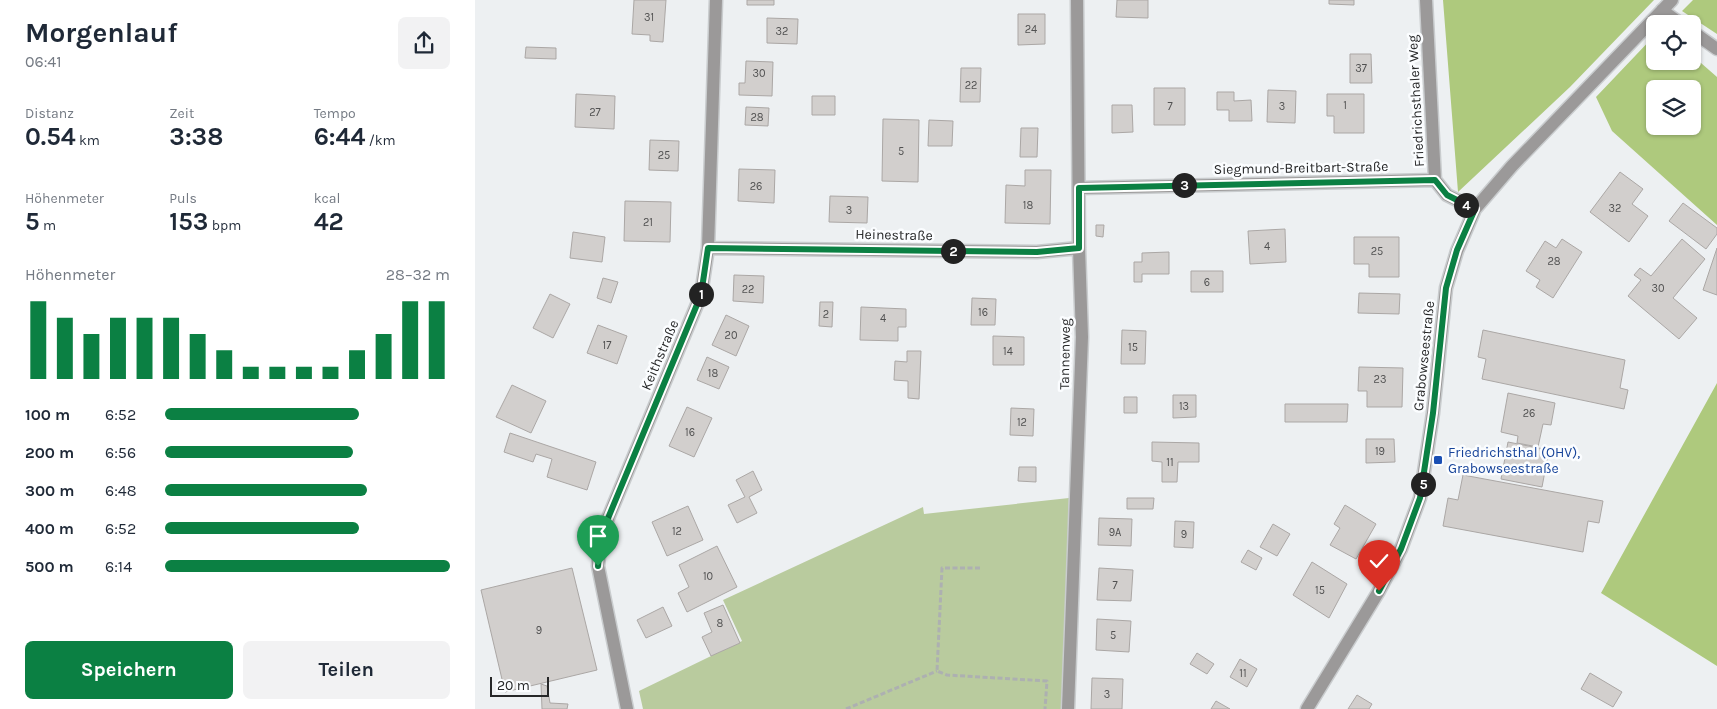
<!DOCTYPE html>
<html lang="de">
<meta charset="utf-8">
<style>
body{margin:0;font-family:Karla,sans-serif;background:#f2f2f3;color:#1f2937;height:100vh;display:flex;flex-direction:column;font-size:19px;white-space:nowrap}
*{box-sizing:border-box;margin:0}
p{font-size:16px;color:#747a83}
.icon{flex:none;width:28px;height:28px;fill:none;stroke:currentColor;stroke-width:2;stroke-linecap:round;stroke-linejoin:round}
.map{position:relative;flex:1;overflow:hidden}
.drawer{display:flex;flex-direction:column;background:#fff;width:475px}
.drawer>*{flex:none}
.tools{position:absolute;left:1171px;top:15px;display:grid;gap:10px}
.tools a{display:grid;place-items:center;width:55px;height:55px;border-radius:8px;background:#fff;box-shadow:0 1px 4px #0004;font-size:25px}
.scale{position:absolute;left:15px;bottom:12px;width:59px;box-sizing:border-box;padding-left:5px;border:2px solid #262728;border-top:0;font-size:14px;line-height:18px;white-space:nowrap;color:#262728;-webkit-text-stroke:4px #fbfdff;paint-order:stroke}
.pin{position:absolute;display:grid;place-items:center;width:42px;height:42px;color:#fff;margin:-51px -21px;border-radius:50% 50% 50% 0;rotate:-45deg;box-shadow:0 0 5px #0007}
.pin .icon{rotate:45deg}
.km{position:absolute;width:25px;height:25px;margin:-12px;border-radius:50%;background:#222;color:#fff;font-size:14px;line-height:25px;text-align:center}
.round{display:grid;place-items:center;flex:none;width:52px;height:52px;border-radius:8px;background:#f2f2f3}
.overview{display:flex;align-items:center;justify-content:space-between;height:85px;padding:0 25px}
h1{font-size:28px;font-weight:700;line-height:38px}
.stats{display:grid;grid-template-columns:repeat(3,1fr);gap:8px;height:85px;padding:5px 25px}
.stats div{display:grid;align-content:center}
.stats b{font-size:25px;font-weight:700}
.stats small{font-size:14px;font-weight:400}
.stats p{font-size:14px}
.chart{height:140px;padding:10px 25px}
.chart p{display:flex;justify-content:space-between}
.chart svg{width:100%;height:90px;margin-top:5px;stroke:#0b8043;stroke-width:6}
.primary-button{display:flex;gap:10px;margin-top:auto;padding:10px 25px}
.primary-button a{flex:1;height:58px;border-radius:8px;background:#0b8043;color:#fff;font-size:20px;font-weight:700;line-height:58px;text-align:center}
.primary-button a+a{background:#f2f2f3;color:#1f2937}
ul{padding:0 25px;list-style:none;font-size:16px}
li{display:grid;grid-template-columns:80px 60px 1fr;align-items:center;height:38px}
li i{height:12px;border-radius:6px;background:#0b8043}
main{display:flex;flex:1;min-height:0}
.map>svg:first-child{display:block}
.green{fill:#b9cb9e}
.forest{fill:#aec97d;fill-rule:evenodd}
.building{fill:#d2cfcd;stroke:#aba7a5}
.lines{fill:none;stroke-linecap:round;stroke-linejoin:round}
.minor-casing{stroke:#c9ccce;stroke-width:15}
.path{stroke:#adb0b1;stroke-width:3;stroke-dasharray:5 2.5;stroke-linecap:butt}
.minor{stroke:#9b9999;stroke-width:12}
.route-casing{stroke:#fff;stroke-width:10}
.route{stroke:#0b8043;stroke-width:6}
.transit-dot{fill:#1a4fb4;stroke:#fbfdff;stroke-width:2}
.labels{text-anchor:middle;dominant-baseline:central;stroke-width:5;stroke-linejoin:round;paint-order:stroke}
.number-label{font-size:11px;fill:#515151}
.street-label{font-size:14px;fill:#262728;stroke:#fbfdff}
.transit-label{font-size:14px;fill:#164399;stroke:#fbfdff;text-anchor:start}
</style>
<main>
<section class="drawer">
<div class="overview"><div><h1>Morgenlauf</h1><p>06:41</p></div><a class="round"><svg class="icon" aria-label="share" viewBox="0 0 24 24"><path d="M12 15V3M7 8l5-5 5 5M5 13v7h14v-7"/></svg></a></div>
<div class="stats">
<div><p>Distanz</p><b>0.54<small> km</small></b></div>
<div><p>Zeit</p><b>3:38</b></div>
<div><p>Tempo</p><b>6:44<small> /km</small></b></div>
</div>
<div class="stats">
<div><p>Höhenmeter</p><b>5<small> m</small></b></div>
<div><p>Puls</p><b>153<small> bpm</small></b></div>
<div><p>kcal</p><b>42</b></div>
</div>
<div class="chart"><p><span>Höhenmeter</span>28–32 m</p>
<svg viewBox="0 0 160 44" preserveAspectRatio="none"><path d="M5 44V6M15 44V14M25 44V22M35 44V14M45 44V14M55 44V14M65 44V22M75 44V30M85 44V38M95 44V38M105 44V38M115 44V38M125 44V30M135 44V22M145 44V6M155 44V6"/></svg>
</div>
<ul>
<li><b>100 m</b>6:52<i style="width:68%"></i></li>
<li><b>200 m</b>6:56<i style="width:66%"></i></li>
<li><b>300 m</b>6:48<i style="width:71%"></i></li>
<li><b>400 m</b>6:52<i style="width:68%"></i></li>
<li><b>500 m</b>6:14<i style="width:100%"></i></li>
</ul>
<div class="primary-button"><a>Speichern</a><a>Teilen</a></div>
</section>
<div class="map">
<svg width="1242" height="709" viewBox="0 0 1242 709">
<rect width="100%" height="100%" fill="#edf0f2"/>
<path class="green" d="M594,498l-7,211h-419l-4,-18 103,-50 -19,-41 200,-93 1,7z"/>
<path class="forest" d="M968,0h211l-84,87 -112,105z
M1218,0h24v34l-35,-23z
M1180,35v26h38v-5l24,21v148l-105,-94 -16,-34zM1180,89h38v37h-38z
M1242,383v283l-116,-73z"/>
<path class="building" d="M159,0h32l-3,42 -13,-1v-6l-18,-1z
M272,0h27v5h-27z
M642,0h31v18l-32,-1z
M854,0h25v5l-25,-1z
M543,14h27v30l-27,1z
M292,18l31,1 -1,25 -30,-1z
M51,47l30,1v11l-31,-1z
M875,54h21l1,29h-22z
M271,61l27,1 -1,34 -33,-1v-12h6z
M486,68h20l-1,34h-20z
M679,88h31v37h-31z
M793,90l28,1 -1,32 -28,-1z
M742,92h17v9l17,-1 1,21h-23v-11h-12z
M101,94l39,2 -1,33 -39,-2z
M852,94h37v39h-30v-17h-7z
M337,96h23v19h-23z
M637,105h20l1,27 -21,1z
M271,107l23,1 -1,18 -23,-1z
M408,119l36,1 -1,62 -36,-1z
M454,120l24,1 -1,25h-24z
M546,128h17l-1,29h-17z
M175,140l29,1 -1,30 -29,-1z
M264,169l36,1 -1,33 -36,-2z
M550,170h26l-1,54 -45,-1 1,-38 19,1z
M1145,172l23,17 -11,15 16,12 -19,26 -39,-30z
M355,196l38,1 -1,26 -38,-1z
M150,201l46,1 -1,40 -46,-1z
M1208,203l34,25v6l-11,15 -37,-28z
M621,225h8l-1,12 -7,-1z
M810,229l1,33 -36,2 -2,-33z
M98,232l32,5 -3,25 -32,-4z
M879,237h45v40h-30v-13h-15z
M1087,239l20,13 -29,46 -17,-11 4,-7 -14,-9 19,-30 11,7z
M1207,239l23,20 -32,39 24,20 -18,21 -51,-43 13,-16 -7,-5 6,-7 11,8z
M1242,248v47l-14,-5z
M694,252v22h-27v8h-8v-20h8v-9z
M716,271h32v21h-32z
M259,275l30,1 -1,27 -30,-2z
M128,278l15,4 -7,21 -14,-5z
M884,293l41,1 -1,20 -41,-1z
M75,294l20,10 -17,34 -20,-10z
M497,298l24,1 -1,26h-24z
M345,302h13l-1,25 -13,-1z
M386,307l45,2v18h-8v14l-38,-1z
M251,315l23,11 -13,30 -24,-11z
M123,325l29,11 -10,28 -30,-11z
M647,330l24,1 -1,33h-24z
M1008,330l142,30 -5,28 8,2 -4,19 -142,-30 4,-20 -8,-2z
M518,336l31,1v28h-31z
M432,351h14l-2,48 -11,-1v-17l-14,-1 1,-19 12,1z
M232,357l22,10 -10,22 -22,-9z
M884,367l44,1 -1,39h-35v-16h-9z
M37,385l34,16 -15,32 -35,-16z
M1033,393l47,10 -4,22 -8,-1 -5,23 -21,-4 1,-7 -17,-4z
M698,395h23v22l-23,1z
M649,397h13v16h-13z
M810,404h63l-1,18h-62z
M212,407l25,11 -18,39 -25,-11z
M536,408l23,1 -1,27 -23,-1z
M35,433l86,29 -9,28 -40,-13 5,-18 -16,-5 -3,8 -29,-10z
M891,439h28l1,23 -29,1z
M677,442l47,1v19h-21l-1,20h-15v-20l-10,-1z
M1033,442l41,8 -7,37 -41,-8z
M544,467h17v15l-18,-1z
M278,471l9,19 -13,7 8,16 -20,10 -9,-18 17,-8 -9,-17z
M988,475l140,26 -4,22 -11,-2 -5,31 -140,-26 5,-28 10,2z
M652,498h27l-1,11h-26z
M870,505l31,19 -20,35 -26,-14 10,-17 -6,-4z
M213,506l15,34 -36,16 -15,-34z
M624,518l33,1 -1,27 -33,-1z
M700,521l19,1 -1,26 -19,-1z
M798,524l17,10 -13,22 -17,-9z
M242,546l20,41 -50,25 -9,-19 11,-6 -10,-22z
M773,550l14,8 -6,12 -15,-8z
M837,562l35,22 -18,34 -36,-23z
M97,568l25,102 -92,22 -24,-102z
M624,568l34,2 -2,31 -34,-1z
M248,605l17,38 -29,13 -9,-19 10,-5 -8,-19z
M188,607l9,19 -26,12 -9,-18z
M622,619l34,2 -2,31 -33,-2z
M722,653l17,11 -7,10 -17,-10z
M765,659l17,10 -10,18 -17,-10z
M1115,673l32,19 -9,15 -32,-18z
M617,678l31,1 -1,30h-31z
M66,684l6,2 3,17 18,1 -1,5h-25z
M882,695l15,9 -3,5h-21z
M741,701l14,8h-19z"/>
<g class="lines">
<g class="minor-casing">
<path id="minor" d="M951,0l9,180 12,15 28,14
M1187,10l19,14
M1218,32l24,17
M604,188l356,-8
M233,248l329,4 42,-4
M152,709l-29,-143 3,-31 100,-240 7,-47 8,-248
M593,709l14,-372 -3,-89 -2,-248
M832,709l72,-118 22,-42 19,-51 13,-85 13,-125 11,-37 18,-42 37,-43 160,-166"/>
</g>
<path class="path" d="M505,568h-38l-5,103 10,4 100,6 -2,28
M371,709l91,-38"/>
<use href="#minor" class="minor"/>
</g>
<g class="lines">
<g class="route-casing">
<path id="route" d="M123,566l3,-31 100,-240 7,-47 329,4 42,-4v-60l356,-8 12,15 28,14 -18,41 -11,38 -13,125 -13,85 -19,51 -22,42"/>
</g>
<use href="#route" class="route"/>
</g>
<rect class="transit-dot" x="958" y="455" width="10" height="10" rx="2.5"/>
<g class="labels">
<g class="number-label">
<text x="174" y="17">31</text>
<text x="556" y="29">24</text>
<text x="307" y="31">32</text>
<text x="886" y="68">37</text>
<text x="284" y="73">30</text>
<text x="496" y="85">22</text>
<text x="870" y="105">1</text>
<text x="695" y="106">7</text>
<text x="807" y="106">3</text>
<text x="120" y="112">27</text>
<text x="282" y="117">28</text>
<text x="426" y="151">5</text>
<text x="189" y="155">25</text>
<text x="281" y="186">26</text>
<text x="553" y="205">18</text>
<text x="1140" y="208">32</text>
<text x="374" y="210">3</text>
<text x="173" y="222">21</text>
<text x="792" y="246">4</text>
<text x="902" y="251">25</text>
<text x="1079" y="261">28</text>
<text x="732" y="282">6</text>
<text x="1183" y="288">30</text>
<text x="273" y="289">22</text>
<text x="508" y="312">16</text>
<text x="351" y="314">2</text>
<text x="408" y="318">4</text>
<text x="256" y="335">20</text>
<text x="132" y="345">17</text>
<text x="658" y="347">15</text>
<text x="533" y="351">14</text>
<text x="238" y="373">18</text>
<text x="905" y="379">23</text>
<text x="709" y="406">13</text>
<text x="1054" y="413">26</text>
<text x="547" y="422">12</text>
<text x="215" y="432">16</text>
<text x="905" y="451">19</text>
<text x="695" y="462">11</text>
<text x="202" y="531">12</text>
<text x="640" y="532">9A</text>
<text x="709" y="534">9</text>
<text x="233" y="576">10</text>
<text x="640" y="585">7</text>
<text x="845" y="590">15</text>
<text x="245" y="623">8</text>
<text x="64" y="630">9</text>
<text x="638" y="635">5</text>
<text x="768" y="673">11</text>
<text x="632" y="694">3</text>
</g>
<g class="street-label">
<text transform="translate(941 101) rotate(-93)">Friedrichsthaler Weg</text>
<text transform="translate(826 168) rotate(-1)">Siegmund-Breitbart-Straße</text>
<text transform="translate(419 235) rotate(1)">Heinestraße</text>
<text transform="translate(590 354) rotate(-89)">Tannenweg</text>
<text transform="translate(185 355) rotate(-67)">Keithstraße</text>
<text transform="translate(949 356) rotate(-84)">Grabowseestraße</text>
</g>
<g class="transit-label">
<text x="973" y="452">Friedrichsthal (OHV),<tspan x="973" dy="16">Grabowseestraße</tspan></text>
</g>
</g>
</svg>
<div class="tools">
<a><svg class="icon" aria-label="locate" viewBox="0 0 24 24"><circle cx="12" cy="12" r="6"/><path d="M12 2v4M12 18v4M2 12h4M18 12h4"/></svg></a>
<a><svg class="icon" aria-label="layers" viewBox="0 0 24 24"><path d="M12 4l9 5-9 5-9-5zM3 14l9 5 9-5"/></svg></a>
</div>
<div class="scale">20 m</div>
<div class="pin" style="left:123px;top:566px;background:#1e9e55"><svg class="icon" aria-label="arrive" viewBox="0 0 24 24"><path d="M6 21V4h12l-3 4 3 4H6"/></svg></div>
<div class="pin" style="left:904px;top:591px;background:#d93025"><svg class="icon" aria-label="check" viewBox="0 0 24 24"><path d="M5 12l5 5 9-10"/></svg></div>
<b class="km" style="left:226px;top:294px">1</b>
<b class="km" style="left:478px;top:251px">2</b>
<b class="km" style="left:709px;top:185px">3</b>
<b class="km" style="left:991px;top:205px">4</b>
<b class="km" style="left:948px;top:484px">5</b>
</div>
</main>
